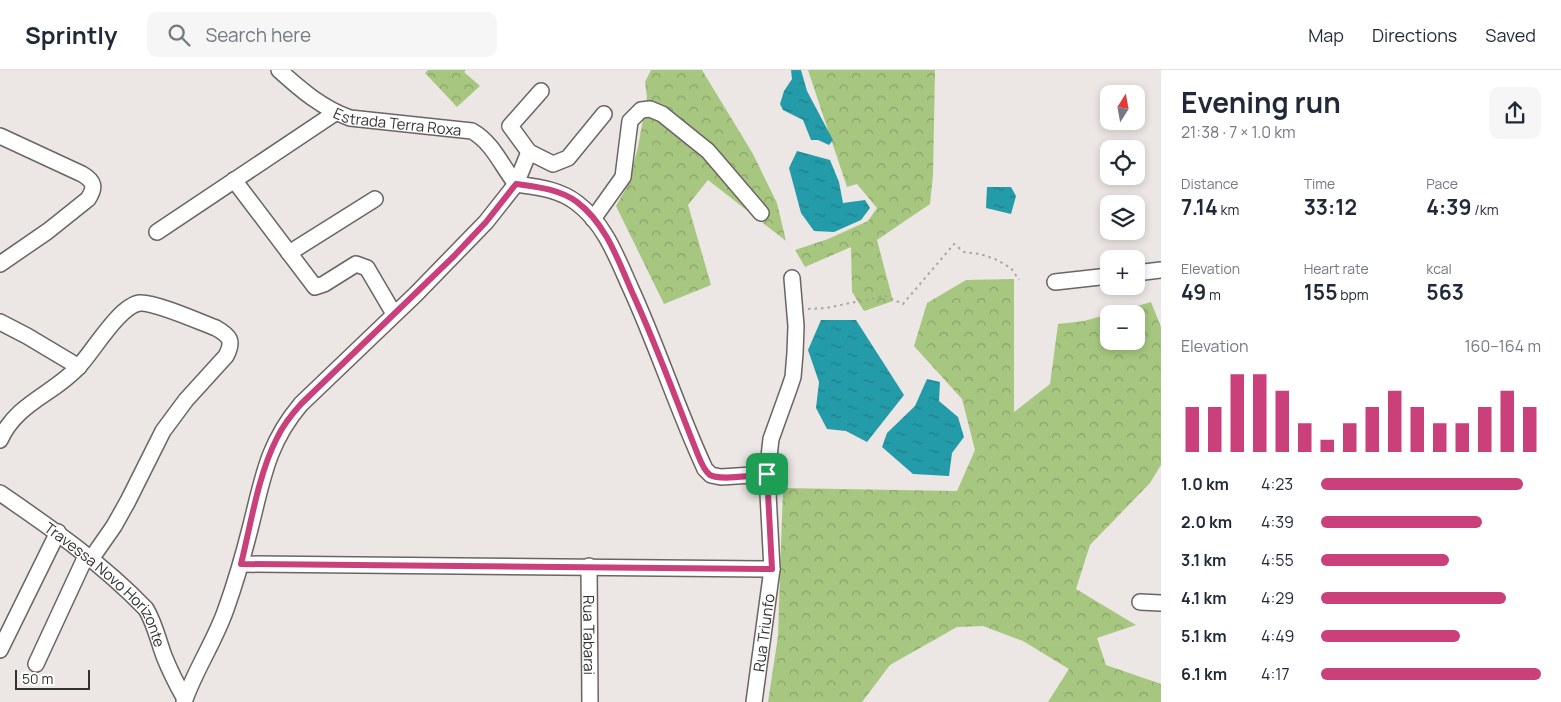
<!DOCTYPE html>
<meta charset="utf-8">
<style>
body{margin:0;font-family:Manrope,sans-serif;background:#f6f6f7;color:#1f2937;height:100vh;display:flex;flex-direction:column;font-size:19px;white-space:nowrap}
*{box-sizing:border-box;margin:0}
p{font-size:16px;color:#747a83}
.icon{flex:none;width:28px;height:28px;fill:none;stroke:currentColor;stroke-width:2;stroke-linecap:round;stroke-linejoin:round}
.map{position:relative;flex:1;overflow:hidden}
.panel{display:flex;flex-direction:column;background:#fff;width:400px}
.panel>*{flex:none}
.needle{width:32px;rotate:11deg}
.tools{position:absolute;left:1100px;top:15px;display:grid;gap:10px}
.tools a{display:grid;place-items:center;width:45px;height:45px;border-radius:10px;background:#fff;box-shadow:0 2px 8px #0003;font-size:25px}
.scale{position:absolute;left:15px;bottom:12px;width:75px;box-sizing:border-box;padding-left:5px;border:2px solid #333130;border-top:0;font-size:14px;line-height:18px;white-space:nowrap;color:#333130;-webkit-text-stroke:4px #fff;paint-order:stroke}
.pin{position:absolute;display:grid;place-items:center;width:42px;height:42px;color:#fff;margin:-21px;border-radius:10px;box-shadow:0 2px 8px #0006}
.round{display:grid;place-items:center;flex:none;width:52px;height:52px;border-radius:10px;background:#f6f6f7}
.head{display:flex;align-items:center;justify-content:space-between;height:85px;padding:0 20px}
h1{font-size:28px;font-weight:700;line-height:38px}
.figures{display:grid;grid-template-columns:repeat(3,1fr);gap:8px;height:85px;padding:5px 20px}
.figures div{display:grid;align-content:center}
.figures b{font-size:21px;font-weight:700}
.figures small{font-size:14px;font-weight:400}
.figures p{font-size:14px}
.chart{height:140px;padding:10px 20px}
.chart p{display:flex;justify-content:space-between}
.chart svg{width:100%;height:90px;margin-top:5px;stroke:#c9407b;stroke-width:6}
ul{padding:0 20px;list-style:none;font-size:16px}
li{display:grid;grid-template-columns:80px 60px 1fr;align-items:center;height:38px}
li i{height:12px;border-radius:6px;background:#c9407b}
header{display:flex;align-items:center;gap:30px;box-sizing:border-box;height:70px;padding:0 25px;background:#fff;border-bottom:1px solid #e0e1e3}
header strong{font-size:24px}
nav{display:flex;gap:28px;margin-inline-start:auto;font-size:18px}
.search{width:350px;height:45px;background:#f6f6f7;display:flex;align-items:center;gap:12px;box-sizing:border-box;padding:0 18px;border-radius:10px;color:#747a83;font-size:19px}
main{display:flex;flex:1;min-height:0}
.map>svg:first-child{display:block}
.forest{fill:url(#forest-crowns)}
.water{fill:url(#water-ripples)}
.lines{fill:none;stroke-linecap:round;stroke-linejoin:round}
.minor-casing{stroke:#6a6562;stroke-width:18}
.path{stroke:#a8a4a2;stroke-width:2;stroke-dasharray:2.5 4;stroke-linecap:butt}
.minor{stroke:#fff;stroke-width:15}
.route-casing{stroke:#fff;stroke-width:10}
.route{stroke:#c9407b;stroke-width:6}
.labels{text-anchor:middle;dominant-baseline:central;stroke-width:5;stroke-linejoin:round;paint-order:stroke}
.street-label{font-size:15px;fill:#333130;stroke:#fff}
</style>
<header>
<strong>Sprintly</strong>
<div class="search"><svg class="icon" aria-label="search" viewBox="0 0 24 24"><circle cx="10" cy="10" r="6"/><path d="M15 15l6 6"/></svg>Search here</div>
<nav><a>Map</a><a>Directions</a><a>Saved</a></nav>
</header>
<main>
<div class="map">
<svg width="1161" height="632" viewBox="0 0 1161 632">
<defs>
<pattern id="forest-crowns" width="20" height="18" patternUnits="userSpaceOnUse" patternTransform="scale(1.25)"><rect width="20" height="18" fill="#a7c780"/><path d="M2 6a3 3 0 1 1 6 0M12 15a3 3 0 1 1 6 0" fill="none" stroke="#89a269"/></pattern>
<pattern id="water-ripples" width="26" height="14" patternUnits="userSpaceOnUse" patternTransform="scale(1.25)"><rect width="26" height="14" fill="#239ba8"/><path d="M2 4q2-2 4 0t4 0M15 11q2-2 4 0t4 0" fill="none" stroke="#1f7f89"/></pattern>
</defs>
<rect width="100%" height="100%" fill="#ece7e4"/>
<path class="forest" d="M428,0h38l-2,2 16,14 -23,21 -32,-34z
M651,0h51l51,84 24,49 9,38 -78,-61 -20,25 23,80 -47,19 -48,-98 12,-21 10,-38 9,-50 -2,-15z
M808,0h127l-2,105 -3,29 -53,36 16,61 -29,10 -12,-19 -1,-45 -46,20 -10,-17 33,-11 40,-18 9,-13 -20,-24 -10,3z
M1014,209v133l36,-28 8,-60 26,-3 25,-7v27h27v-27h-27l42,-12 10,25v138l-11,18 -60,62 -14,44 60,36 -39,13 9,27 55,19v18h-113l21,-33 -46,-28 -40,-15 -26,1 -67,38 -28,37h-94l10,-66 5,-148 174,3 18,-41 -13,-51 -48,-53 13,-43 39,-23z"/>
<path class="water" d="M791,0h10l6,21 26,49 -4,5 -11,-5h-7l-8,-20 -20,-10 -3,-6 4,-13 8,-12z
M797,81l33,9 9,22 4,21 22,-3 5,8 -9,12 -27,12 -20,-1 -13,-18 -12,-45z
M987,117h24l5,9 -5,18 -25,-6z
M821,250h35l48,75 -37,47 -21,-11 -19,-2 -11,-21 3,-26 -11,-32z
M927,309l13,3 -1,19 19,16 6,20 -12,16 -3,23 -36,-2 -31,-27 5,-14 28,-27z"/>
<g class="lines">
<g class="minor-casing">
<g id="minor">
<path id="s1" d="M279,0c22,20 43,38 71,48l122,13c21,12 29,34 44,53"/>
<path d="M541,21l-31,35 19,26 24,12 15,-6 36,-44"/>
<path d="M0,66l82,38c12,7 14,13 6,25l-40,32 -48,33"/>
<path d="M234,110l81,107 9,-3 32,-20 11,4 27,46"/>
<path d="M516,114c21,3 43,5 61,19 28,21 40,55 54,86 27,59 47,122 74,180l6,6 10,2 46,-3"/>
<path d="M593,149l30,-42 7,-56 11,-11 9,-1 12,5 46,37 53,62"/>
<path d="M157,162l178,-119"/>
<path d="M289,183l86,-54"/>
<path d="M1136,203l25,-3"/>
<path d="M1055,212l54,-6"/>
<path d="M0,252l27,14 52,31"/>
<path d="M0,370c17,-38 55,-46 80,-75 14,-15 40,-60 60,-62 15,-1 60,19 76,25 14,8 18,13 10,28l-40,44 -23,31 -35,70 -14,25 -23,33"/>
<path id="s2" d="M0,423c51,35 103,71 146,116 9,15 12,31 18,47 6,15 13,29 21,43"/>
<path d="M241,494l531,5"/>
<path id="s3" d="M589,496l1,136"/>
<path d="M1140,532l21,1"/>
<path d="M0,580l58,-118"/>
<path d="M36,594l50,-108"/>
<path d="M184,632c11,-32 31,-61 42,-93 10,-28 18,-56 25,-84 12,-48 17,-82 50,-121l115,-110 70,-72 30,-38 13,-32"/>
<path id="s4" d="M754,632l18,-133 -5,-95 4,-35 18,-50 4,-12 2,-24 1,-27 -4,-48"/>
</g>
</g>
<path class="path" d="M808,239l18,-1 59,-12 18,8 51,-60 10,8 16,2 15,5 16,9 8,12"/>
<use href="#minor" class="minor"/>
</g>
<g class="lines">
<g class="route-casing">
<path id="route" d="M516,114c21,3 43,5 61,18 29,22 41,58 55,90 24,52 43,105 64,158 3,7 7,20 14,25 11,6 43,0 57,-1l5,95 -531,-5c10,-40 17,-89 36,-126 6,-13 15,-24 24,-34l153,-148 32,-34z"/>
</g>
<use href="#route" class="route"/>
</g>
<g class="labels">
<g class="street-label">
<text stroke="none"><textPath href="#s1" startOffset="134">Estrada Terra Roxa</textPath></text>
<text stroke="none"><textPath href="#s2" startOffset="142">Travessa Novo Horizonte</textPath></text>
<text stroke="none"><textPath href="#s4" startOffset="70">Rua Triunfo</textPath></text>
<text stroke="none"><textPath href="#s3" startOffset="69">Rua Tabarai</textPath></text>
</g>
</g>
</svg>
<div class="tools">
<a><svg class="needle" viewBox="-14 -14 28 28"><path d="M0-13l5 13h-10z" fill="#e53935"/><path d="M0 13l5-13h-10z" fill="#747a83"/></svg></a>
<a><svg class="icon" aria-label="locate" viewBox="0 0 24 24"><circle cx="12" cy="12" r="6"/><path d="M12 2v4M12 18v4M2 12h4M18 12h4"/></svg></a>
<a><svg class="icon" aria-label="layers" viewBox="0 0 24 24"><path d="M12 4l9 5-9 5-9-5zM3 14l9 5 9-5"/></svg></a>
<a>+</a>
<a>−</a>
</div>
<div class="scale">50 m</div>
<div class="pin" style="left:767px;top:404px;background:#1e9e55"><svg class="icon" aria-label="arrive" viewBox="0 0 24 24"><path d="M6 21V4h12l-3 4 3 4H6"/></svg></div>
</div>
<section class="panel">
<div class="head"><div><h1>Evening run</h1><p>21:38 · 7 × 1.0 km</p></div><a class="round"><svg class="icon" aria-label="share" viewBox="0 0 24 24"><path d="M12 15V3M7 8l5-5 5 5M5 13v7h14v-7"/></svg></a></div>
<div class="figures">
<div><p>Distance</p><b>7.14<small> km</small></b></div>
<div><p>Time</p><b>33:12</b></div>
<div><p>Pace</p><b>4:39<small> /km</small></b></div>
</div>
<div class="figures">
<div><p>Elevation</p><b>49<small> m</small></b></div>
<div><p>Heart rate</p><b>155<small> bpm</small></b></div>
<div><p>kcal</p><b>563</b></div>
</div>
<div class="chart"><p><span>Elevation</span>160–164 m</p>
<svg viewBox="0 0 160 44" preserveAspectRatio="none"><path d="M5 44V22M15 44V22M25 44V6M35 44V6M45 44V14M55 44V30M65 44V38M75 44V30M85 44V22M95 44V14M105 44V22M115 44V30M125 44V30M135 44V22M145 44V14M155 44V22"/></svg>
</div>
<ul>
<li><b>1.0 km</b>4:23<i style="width:92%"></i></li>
<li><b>2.0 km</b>4:39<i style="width:73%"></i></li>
<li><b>3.1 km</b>4:55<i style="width:58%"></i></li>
<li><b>4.1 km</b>4:29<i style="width:84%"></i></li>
<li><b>5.1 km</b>4:49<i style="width:63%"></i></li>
<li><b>6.1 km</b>4:17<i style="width:100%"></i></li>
</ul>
</section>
</main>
